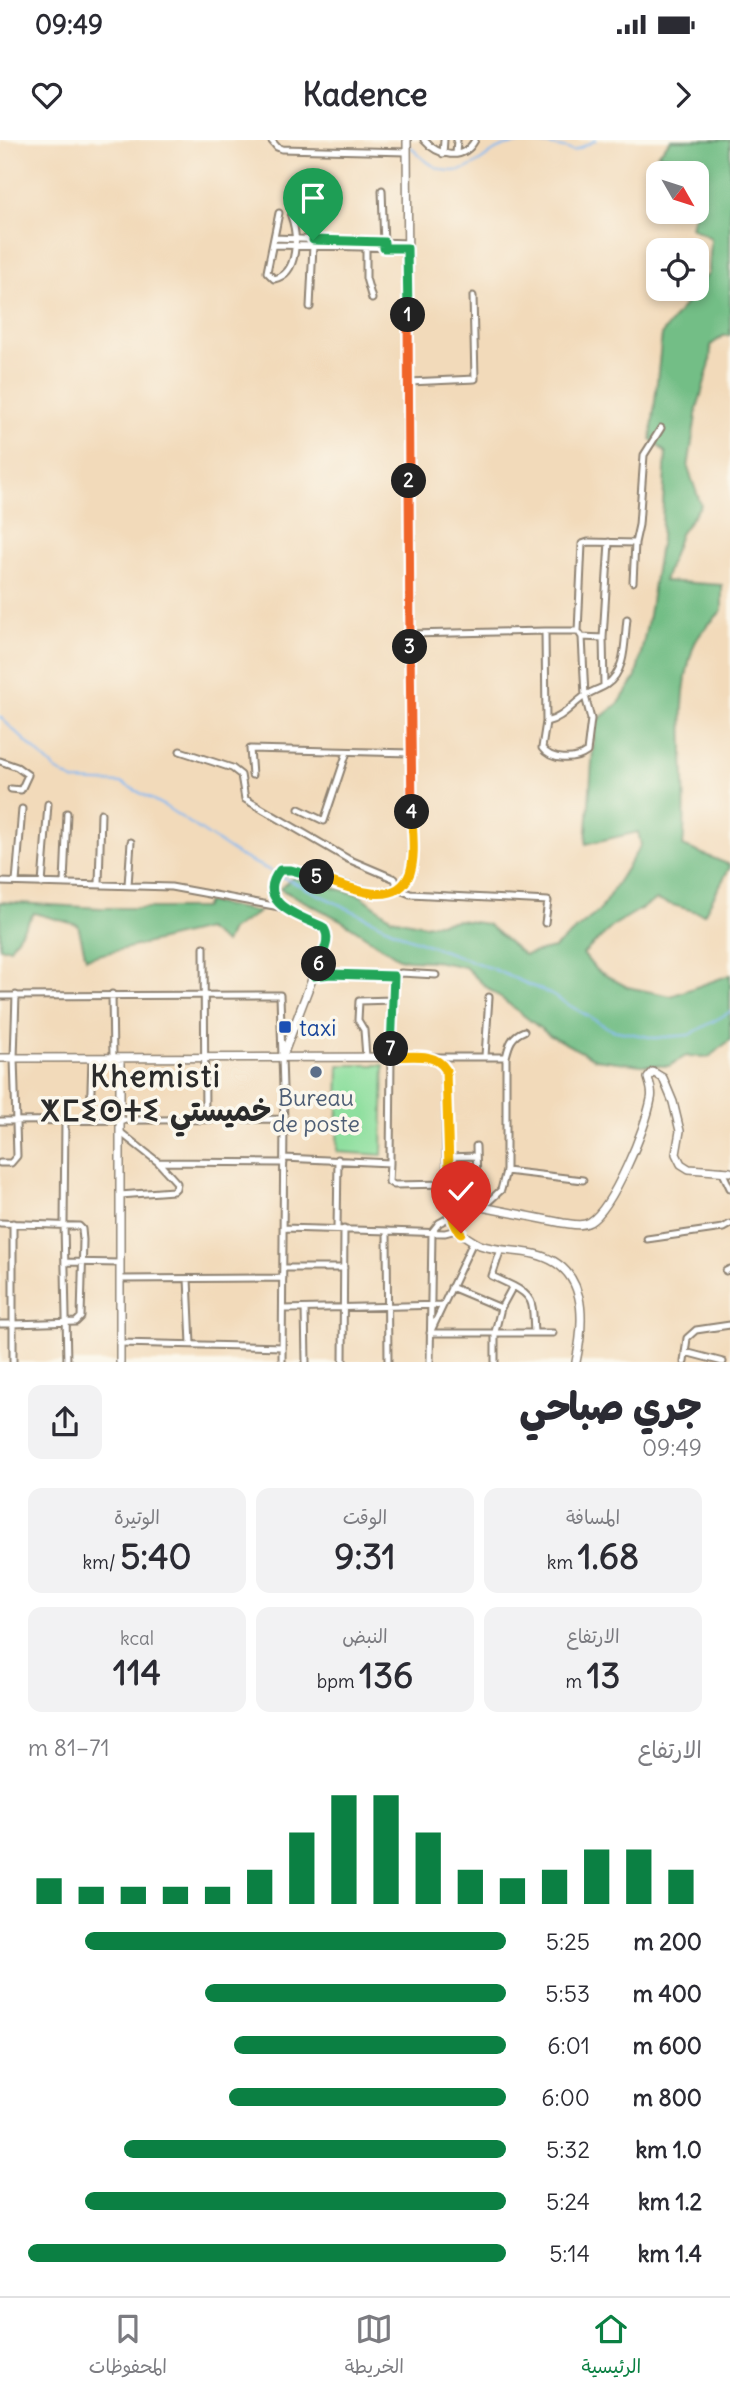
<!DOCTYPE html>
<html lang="ar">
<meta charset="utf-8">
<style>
body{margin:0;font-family:Delius,"Playpen Sans Arabic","Noto Sans Tifinagh",sans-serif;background:#f2f2f3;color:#2b2b33;direction:rtl;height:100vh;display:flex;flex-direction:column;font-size:26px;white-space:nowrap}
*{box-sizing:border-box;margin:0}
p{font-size:23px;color:#7c7c81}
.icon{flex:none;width:38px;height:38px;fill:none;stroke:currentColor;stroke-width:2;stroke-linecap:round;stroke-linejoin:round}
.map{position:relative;height:1222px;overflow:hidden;direction:ltr}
.details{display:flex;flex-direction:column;background:#fff;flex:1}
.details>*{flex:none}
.needle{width:46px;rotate:129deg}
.controls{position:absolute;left:646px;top:21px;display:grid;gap:14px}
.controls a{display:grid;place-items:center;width:63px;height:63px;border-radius:14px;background:#fff;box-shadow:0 4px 10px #0003;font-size:35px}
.pin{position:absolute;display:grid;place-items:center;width:60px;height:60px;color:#fff;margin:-72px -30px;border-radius:50% 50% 50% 0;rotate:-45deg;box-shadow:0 0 7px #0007}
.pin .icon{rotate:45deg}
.km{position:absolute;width:35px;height:35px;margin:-18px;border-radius:50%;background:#222;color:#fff;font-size:19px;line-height:35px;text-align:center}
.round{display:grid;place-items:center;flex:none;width:74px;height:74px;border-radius:14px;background:#f2f2f3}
.head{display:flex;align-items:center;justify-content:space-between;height:119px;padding:0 28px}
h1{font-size:38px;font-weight:800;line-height:52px}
.figures{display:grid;grid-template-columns:repeat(3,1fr);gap:10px;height:119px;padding:7px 28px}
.figures div{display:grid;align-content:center;border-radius:14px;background:#f2f2f3;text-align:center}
.figures b{font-size:35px;font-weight:800}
.figures small{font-size:19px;font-weight:400}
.figures p{font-size:19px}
.chart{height:196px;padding:14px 28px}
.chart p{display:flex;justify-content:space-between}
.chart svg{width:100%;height:126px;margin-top:7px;stroke:#0b8043;stroke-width:6}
ul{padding:0 28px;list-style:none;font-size:23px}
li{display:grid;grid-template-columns:112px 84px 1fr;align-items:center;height:52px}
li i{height:18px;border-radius:9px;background:#0b8043}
.status{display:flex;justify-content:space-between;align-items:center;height:49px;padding:0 35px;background:#fff;direction:ltr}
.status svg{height:19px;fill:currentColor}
header{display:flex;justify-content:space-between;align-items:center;height:91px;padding:0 28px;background:#fff;font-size:32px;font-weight:800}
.dock{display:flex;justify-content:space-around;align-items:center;height:98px;border-top:2px solid #e1e1e2;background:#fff;font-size:19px;color:#7c7c81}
.dock a{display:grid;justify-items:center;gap:4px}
.dock .selected{color:#0b8043}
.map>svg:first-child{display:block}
.green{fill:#8fdf9f;stroke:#5d8565;stroke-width:2}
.forest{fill:#73be86;stroke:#4f7458;stroke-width:2}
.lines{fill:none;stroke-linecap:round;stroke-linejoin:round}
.stream{stroke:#83b9f2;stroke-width:2}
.street-casing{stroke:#8e8272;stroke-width:9}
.secondary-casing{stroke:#8e8272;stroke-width:10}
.street{stroke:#fff;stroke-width:5}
.secondary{stroke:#fff;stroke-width:7}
.split-1-casing{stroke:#fff;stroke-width:14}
.split-2-casing{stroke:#fff;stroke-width:14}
.split-3-casing{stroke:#fff;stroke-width:14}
.split-4-casing{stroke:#fff;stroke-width:14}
.split-5-casing{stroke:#fff;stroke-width:14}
.split-6-casing{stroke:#fff;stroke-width:14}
.split-7-casing{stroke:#fff;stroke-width:14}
.split-8-casing{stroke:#fff;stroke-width:14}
.split-9-casing{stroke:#fff;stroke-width:14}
.split-1{stroke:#22a559;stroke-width:9}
.split-2{stroke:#f0652b;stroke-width:9}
.split-3{stroke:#f0652b;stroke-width:9}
.split-4{stroke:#f0652b;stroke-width:9}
.split-5{stroke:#f5b400;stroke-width:9}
.split-6{stroke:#22a559;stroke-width:9}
.split-7{stroke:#22a559;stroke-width:9}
.split-8{stroke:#f5b400;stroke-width:9}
.split-9{stroke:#f5b400;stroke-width:9}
.transit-dot{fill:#1a4fb4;stroke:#fbf7ec;stroke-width:2.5}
.service-dot{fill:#5c6f8a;stroke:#fbf7ec;stroke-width:2.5}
.labels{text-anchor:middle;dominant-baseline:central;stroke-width:7;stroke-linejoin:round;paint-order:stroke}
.transit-label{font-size:23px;fill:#164399;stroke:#fbf7ec;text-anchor:start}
.service-label{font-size:23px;fill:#4e5e75;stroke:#fbf7ec}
.district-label{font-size:30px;font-weight:bold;letter-spacing:2px;fill:#2b2b2b;stroke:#fbf7ec}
</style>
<div class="status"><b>09:49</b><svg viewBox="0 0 49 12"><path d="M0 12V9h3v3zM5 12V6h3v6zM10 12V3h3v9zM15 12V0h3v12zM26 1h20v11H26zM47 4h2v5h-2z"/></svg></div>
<header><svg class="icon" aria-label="forward" viewBox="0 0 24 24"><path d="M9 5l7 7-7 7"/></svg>Kadence<svg class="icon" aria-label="heart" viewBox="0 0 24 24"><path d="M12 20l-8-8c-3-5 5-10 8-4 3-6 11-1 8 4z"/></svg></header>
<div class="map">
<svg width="730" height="1222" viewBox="0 0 730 1222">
<rect width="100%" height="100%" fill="#fbf7ec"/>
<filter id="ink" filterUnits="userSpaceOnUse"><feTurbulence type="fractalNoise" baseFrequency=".0143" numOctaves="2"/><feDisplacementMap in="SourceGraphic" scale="14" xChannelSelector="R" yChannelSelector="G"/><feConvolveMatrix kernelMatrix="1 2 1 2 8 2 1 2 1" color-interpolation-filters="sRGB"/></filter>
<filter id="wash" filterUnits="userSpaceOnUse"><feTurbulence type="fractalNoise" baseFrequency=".00686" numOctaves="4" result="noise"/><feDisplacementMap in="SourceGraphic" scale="28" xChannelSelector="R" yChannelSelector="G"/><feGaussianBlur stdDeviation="1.57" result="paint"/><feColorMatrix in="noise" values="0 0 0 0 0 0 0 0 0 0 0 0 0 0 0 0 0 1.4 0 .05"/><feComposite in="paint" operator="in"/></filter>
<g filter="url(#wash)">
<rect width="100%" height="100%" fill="#f2daba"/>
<path class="green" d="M339,925h45l-2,90 -45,-3z"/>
<path class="forest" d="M671,0h59v195l-7,1 -12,9 -1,18 -13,46 -9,59 13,37 -21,29 -16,47 58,4v25c-9,11 -25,24 -29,38 -21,64 -3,132 -10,198l47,19v2l-26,47 -48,-14 -42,25 -31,29 13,16 31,17 44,9 59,-21v65l-21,17 -23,-1 -17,10 -28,-1 -46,-6 -46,-24 -65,-50 -19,-18 -30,-6 -27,-1 -9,-2 -60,-39 -59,-30 13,-12 67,18 31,23 33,7 35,-5 28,4 37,31 30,-7 46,-38 41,-65 -3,-13 -52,12 9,-122 24,-19 17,-26 13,-62 12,-77 5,-85 -15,-14 11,-105 47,-61 2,-35 -20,-11 7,-28 -2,-26h-5l-3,-12 -31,-6z
M0,762l101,6h103l3,-6 52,10 -28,18 -6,13 -19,-14 -120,29 -8,-33 -44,-12 -24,35h-10z"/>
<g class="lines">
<path class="stream" d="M410,6c21,23 42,35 70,15 10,-7 16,-13 29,-16 20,-4 45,0 65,6l22,-11
M0,577l56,53 18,11 48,2 44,24 72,48 37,18
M280,736l127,61 86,32 55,24 64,37 43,8 34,-3 41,-23"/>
</g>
</g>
<g filter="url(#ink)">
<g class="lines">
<g class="street-casing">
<path id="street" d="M271,0l6,7 5,2 125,3
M424,0c14,16 39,22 51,0
M443,14l1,-14
M456,14l1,-14
M382,50l2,55
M279,73l-12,59 7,7c25,-5 24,-44 17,-63
M274,98l133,5
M273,105l134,3
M366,105v33l6,21
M310,167l5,-102
M409,242l66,-3 -2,-83
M633,442l2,-39
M545,491h33l4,6 3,59 6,23 -4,33c-12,9 -36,9 -45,-4l4,-26
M578,491l4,-87 6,-2 47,1 4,-18 5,-70 17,-27
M410,494l135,-3 1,91c15,-3 24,-15 36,-24 7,-6 16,-8 24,-13 21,-14 18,-44 21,-66
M582,497l21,1 1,48
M603,498l6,-96
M180,611l52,17 9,7 4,24 103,60 47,20 3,10 12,5 138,7 -3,22
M0,621l17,6 11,8 -7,15 -10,-1
M252,635l-2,-26 161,4
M299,669l25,12 23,-69
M0,742l171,5 114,21
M16,742l6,-73
M64,743l3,-70
M42,744l6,-80
M99,744l2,-71
M128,745l3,-43
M204,807l1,172
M314,836l17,-2 63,2 -3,81 -1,106
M394,836l7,-3 35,2
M112,854l1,64
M0,856l280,-1 4,124 -284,2
M485,916l4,-59
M366,917l-2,-27 -6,-10 1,-19 34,-1
M432,917h74
M65,980l-1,104 3,138
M90,980l2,-62
M120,992l38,30 19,21 -1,5 -3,3 -53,4
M476,1006l1,37
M448,1017l28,-1
M284,1018l106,5 -1,19 5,3 55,-1
M158,1022l126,1
M0,1023h11l6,-7 -3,-98 2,-63
M506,1031v-114c3,-12 5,-21 18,-26
M722,1031l8,17
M483,1067l18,-17 5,-19 77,9
M0,1083l79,3 3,3 1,11 -2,77 -5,5 -63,2v38
M283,1088l106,3
M337,1089l1,-70
M647,1099l76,-11 7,-4
M473,1102l-43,91h123
M65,1122l55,1
M283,1128h61
M726,1131l4,-2
M120,1139l163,-1
M188,1139l3,65
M513,1146c24,12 19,22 21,46
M451,1147l50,21 12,-22 -21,-10 9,-27
M283,1169l160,-4
M305,1169l1,53
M0,1184h13v-101
M120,1203l162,4
M685,1212l38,10
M282,1222l2,-243
M343,1222l1,-133
M388,1222l-1,-131 58,2 11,-3
M430,1222l2,-130 7,-9 13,-7
M495,1222v-30l6,-24
M684,1222l3,-24 9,-8 34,-5"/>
</g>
<g class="secondary-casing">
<path id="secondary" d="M0,918l432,-1 9,6 4,7c2,46 -2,118 11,160 8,5 15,11 24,15 16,6 36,5 54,9 54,12 51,65 42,108
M120,918v304
M282,918l45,-118v-8l-4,-5c-23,-11 -69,-24 -43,-57h11l86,24c24,1 32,-13 35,-34l-5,-720
M451,1061l112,22c9,1 18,4 27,-1 23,-14 56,-95 61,-123 2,-7 -1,-14 -3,-21l5,-6 10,6 10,24 7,29 -4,23 5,10 8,5 41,3"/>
</g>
<use href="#street" class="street"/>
<use href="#secondary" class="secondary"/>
</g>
</g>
<g class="lines" filter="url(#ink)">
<g class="split-1-casing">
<path id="split-1" d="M313,100l71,2v6h23l1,67"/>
</g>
<g class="split-2-casing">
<path id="split-2" d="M408,175l1,166"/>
</g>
<g class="split-3-casing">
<path id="split-3" d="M409,341l1,166"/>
</g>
<g class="split-4-casing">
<path id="split-4" d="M410,507l2,165"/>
</g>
<g class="split-5-casing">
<path id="split-5" d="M317,737c27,8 79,35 93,-4 6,-18 2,-42 2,-61"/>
</g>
<g class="split-6-casing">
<path id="split-6" d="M317,737l-26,-7h-11c-26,33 20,46 43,57 9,11 0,25 -4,37"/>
</g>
<g class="split-7-casing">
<path id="split-7" d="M319,824l-5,12 17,-2 63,2 -3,73"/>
</g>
<g class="split-8-casing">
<path id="split-8" d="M391,909v8c19,0 44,-6 55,13l3,97"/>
</g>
<g class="split-9-casing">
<path id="split-9" d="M449,1027c0,16 -1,56 12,66"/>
</g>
<use href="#split-1" class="split-1"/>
<use href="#split-2" class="split-2"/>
<use href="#split-3" class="split-3"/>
<use href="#split-4" class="split-4"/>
<use href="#split-5" class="split-5"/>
<use href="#split-6" class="split-6"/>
<use href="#split-7" class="split-7"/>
<use href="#split-8" class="split-8"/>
<use href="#split-9" class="split-9"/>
</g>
<rect class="transit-dot" x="278" y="880" width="14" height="14" rx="3.5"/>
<circle class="service-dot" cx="316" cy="932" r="7"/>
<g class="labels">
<g class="transit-label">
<text x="299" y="887">taxi</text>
</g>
<g class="service-label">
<text x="316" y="957">Bureau<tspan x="316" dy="26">de poste</tspan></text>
</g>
<g class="district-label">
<text x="156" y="936">Khemisti<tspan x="156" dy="34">ⵅⵎⵉⵙⵜⵉ خميستي</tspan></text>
</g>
</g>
</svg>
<div class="controls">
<a><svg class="needle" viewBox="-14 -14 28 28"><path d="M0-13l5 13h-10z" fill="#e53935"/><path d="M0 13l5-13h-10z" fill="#7c7c81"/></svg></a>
<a><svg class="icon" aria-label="locate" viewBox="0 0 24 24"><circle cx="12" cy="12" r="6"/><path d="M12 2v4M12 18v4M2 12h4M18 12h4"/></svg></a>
</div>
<div class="pin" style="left:313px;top:100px;background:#1e9e55"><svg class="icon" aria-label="arrive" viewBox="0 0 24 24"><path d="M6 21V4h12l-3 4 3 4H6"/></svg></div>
<div class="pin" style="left:461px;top:1093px;background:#d93025"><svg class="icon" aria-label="check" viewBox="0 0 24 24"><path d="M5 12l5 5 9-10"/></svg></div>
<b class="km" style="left:408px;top:175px">1</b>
<b class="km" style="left:409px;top:341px">2</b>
<b class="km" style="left:410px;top:507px">3</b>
<b class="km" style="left:412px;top:672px">4</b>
<b class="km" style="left:317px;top:737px">5</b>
<b class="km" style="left:319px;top:824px">6</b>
<b class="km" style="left:391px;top:909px">7</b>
</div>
<section class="details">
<div class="head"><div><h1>جري صباحي</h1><p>09:49</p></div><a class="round"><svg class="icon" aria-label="share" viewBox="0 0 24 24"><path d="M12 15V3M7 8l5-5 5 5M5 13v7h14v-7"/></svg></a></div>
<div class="figures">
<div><p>المسافة</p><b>1.68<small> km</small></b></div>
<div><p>الوقت</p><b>9:31</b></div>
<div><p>الوتيرة</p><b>5:40<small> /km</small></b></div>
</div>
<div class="figures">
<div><p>الارتفاع</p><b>13<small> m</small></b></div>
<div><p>النبض</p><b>136<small> bpm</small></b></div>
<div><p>kcal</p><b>114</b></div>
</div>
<div class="chart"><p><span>الارتفاع</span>71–81 m</p>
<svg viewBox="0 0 160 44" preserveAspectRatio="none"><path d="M5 44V35M15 44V38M25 44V38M35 44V38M45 44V38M55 44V32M65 44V19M75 44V6M85 44V6M95 44V19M105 44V32M115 44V35M125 44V32M135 44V25M145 44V25M155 44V32"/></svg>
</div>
<ul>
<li><b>200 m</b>5:25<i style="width:88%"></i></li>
<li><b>400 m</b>5:53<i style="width:63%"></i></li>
<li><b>600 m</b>6:01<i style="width:57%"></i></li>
<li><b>800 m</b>6:00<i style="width:58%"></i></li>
<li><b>1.0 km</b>5:32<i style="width:80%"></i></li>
<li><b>1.2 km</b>5:24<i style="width:88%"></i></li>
<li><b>1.4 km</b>5:14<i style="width:100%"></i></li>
</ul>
</section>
<nav class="dock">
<a class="selected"><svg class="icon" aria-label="home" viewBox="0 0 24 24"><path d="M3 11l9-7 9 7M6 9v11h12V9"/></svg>الرئيسية</a>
<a><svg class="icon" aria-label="map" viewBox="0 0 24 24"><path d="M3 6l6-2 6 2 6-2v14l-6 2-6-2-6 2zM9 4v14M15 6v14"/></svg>الخريطة</a>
<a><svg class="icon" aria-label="saved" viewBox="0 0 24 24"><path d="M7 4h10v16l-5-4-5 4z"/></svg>المحفوظات</a>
</nav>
